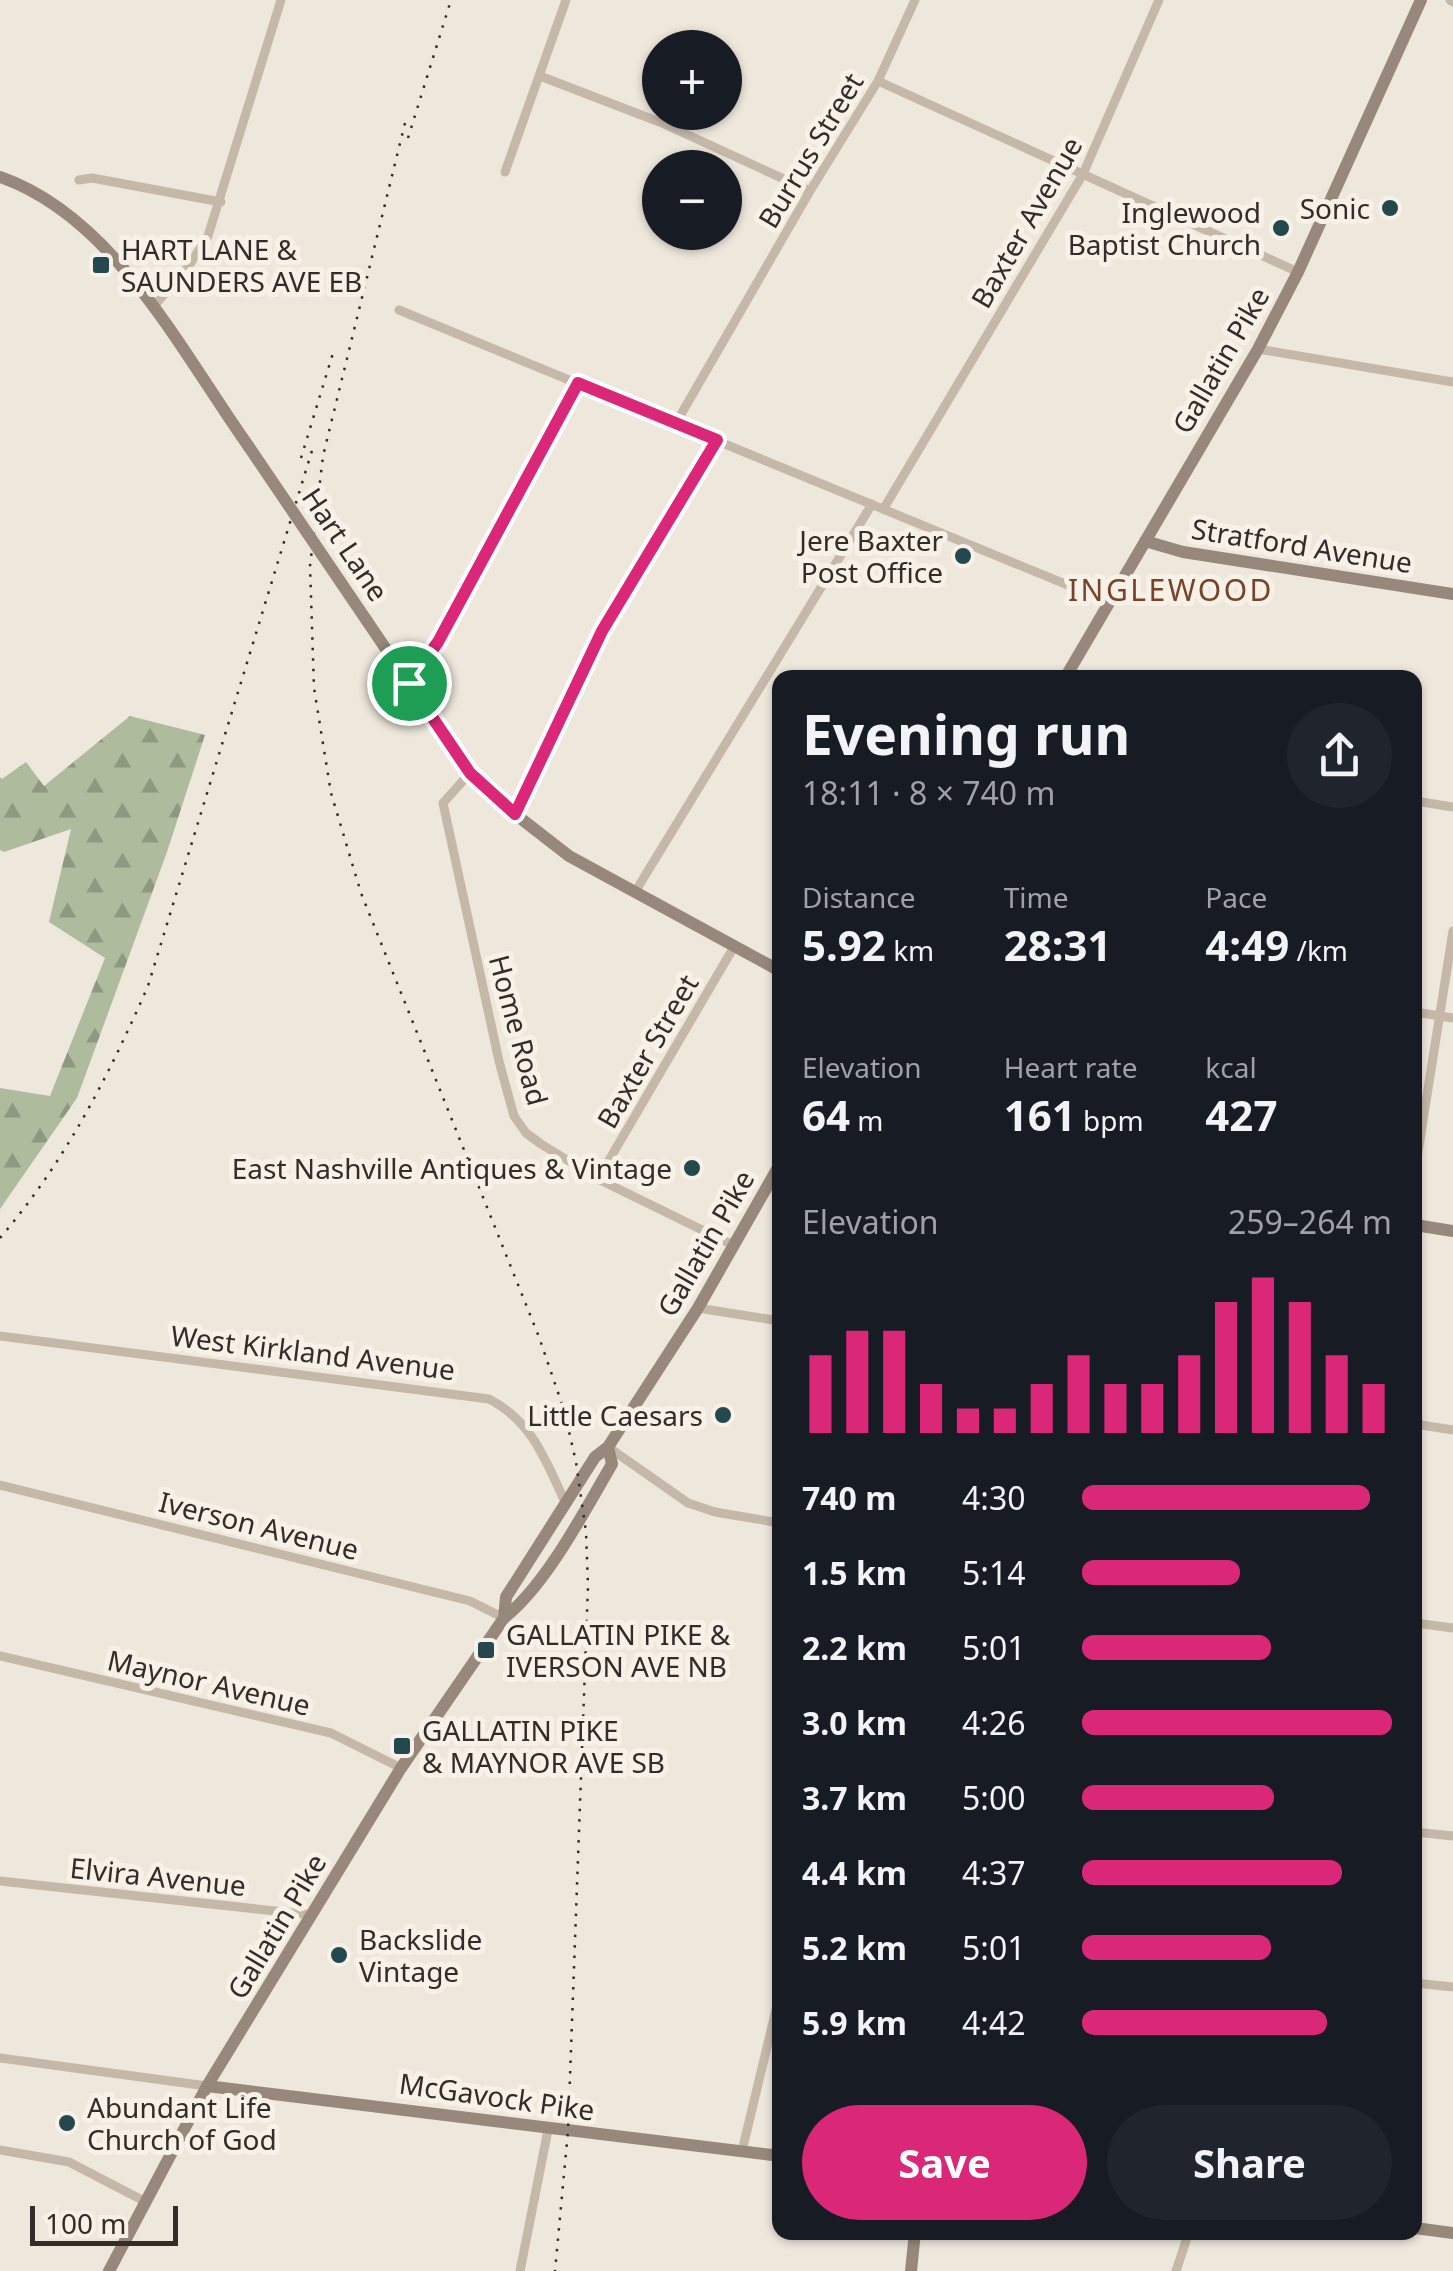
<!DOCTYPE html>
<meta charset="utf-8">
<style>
body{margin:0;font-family:"Noto Sans",sans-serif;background:#20242c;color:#f1f3f6;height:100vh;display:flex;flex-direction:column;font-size:38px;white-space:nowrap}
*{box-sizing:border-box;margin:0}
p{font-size:32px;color:#9ea1a6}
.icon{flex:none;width:55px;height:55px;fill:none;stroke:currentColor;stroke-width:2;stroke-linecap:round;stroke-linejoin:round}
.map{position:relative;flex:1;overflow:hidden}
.sheet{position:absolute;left:772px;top:670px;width:650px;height:1570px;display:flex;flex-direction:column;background:#171b24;border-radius:20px;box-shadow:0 2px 8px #0004}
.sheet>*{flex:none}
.fabs{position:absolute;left:642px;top:30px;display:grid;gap:20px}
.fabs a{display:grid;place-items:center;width:100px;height:100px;border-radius:50%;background:#171b24;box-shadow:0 2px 8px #0004;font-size:50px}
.scale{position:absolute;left:30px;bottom:25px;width:148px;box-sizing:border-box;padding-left:10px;border:5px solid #332c28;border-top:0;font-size:28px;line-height:35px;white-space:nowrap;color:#332c28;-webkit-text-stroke:8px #f7f1e7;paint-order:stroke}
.pin{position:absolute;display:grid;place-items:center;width:85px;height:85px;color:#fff;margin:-42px;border:5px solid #fff;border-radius:50%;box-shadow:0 2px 10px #0007}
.round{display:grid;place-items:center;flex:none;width:105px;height:105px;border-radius:52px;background:#20242c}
.head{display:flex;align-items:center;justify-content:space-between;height:170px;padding:0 30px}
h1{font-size:55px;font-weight:700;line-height:75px}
.metrics{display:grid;grid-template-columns:repeat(3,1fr);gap:15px;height:170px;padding:10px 30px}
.metrics div{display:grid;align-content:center}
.metrics b{font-size:42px;font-weight:700}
.metrics small{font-size:28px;font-weight:400}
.metrics p{font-size:28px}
.chart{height:280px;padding:20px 30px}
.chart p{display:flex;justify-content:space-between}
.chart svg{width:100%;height:180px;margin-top:10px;stroke:#db2777;stroke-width:6}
.primary-button{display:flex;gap:20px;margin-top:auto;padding:20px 30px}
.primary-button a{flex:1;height:115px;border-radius:60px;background:#db2777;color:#fff;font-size:40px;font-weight:700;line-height:115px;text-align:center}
.primary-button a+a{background:#20242c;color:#f1f3f6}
ul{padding:0 30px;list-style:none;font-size:32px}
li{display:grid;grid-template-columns:160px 120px 1fr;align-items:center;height:75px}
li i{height:25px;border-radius:12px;background:#db2777}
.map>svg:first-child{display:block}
.forest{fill:url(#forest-firs)}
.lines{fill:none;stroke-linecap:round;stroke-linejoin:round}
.street{stroke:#c5b8a9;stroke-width:9}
.secondary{stroke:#98887b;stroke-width:12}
.rail{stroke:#332c28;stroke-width:2.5;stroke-dasharray:2.5 8;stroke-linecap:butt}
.secondary-bridge{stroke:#98887b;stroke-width:12}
.route-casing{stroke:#fff;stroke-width:20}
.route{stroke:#db2777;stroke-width:12}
.poi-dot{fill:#23494f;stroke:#f7f1e7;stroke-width:4}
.labels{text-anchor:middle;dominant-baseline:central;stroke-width:10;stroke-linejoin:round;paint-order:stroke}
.street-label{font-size:28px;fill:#332c28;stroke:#f7f1e7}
.poi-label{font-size:28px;fill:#332c28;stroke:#f7f1e7;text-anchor:end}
.neighbourhood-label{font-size:30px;letter-spacing:2.5px;fill:#78432b;stroke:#f7f1e7}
</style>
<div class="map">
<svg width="1453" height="2271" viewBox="0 0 1453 2271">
<defs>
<pattern id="forest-firs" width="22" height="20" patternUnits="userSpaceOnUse" patternTransform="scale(2.5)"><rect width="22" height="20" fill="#afbb9d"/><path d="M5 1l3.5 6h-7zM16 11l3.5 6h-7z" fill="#8f9880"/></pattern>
</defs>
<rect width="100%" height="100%" fill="#eee7dc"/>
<path class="forest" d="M130,716l75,19 -38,117 -90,246 -77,111v-121l50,8 55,-138 -56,-36 22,-93 -67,23 -4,-2v-73l2,2 24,-17 18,24z"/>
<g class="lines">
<path class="street" d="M1450,0l3,2
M540,76l122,47 148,68
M878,81l420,191
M505,172l61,-172
M79,180l13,-2 129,24
M154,306l34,-39 20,-31 73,-236
M399,310l710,292
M1258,349l195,33
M676,423l134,-232 68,-110 37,-81
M884,508l199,-334 76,-174
M409,683l29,-41 140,-259
M470,773l-27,30 56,258 15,55 12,17 15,11 57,35 137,67
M1415,801l38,6
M515,814l86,-183 116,-191
M635,892l237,-388
M1415,1012l38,6
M1415,1171l38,-240
M598,1179l137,-234
M698,1308l82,13
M0,1336l489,63c43,22 57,62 76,103
M1415,1424l38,6
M608,1447l80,56 27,9 65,11
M0,1485l470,116 34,17
M1415,1623l38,5
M0,1656l331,77 70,35
M1415,1832l38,4
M0,1881l312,34
M1415,1983l38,4
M0,2058l207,28
M0,2150l69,12 75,39
M742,2151l38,-158
M520,2271l28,-141
M1176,2271l13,-39"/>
<path class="secondary" d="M0,177c115,40 182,176 249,270
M1145,541l38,11 270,42
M367,621l103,152 45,41 54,42 211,115
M1065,678l193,-329 40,-77 123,-272
M1415,1225l38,6
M504,1618l2,-21 89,-140 13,-10 90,-139 82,-144
M207,2086l573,70
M1415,2228l38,5
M109,2271l98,-185 194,-318 103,-150c42,-33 80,-106 108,-154l-4,-17
M911,2271l4,-39"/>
<path class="rail" d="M405,123l-82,333 -13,110 4,122 17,105 30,100 178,444 25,73 12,52 10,70 2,54 -20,545 -13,140
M408,138l43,-138
M301,458l32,-105
M0,1238c65,-76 108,-161 148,-252l166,-542"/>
<path class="secondary-bridge" d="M249,447l118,174"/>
</g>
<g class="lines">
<g class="route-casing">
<path id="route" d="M578,383l139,57 -115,191 -87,183 -45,-41 -61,-90 29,-41z"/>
</g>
<use href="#route" class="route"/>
</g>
<g class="poi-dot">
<circle cx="1390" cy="208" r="10"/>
<circle cx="1281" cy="228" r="10"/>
<rect x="91" y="255" width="20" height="20" rx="5"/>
<circle cx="963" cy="556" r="10"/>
<circle cx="692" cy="1168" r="10"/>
<circle cx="723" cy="1415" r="10"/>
<rect x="476" y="1640" width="20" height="20" rx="5"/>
<rect x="392" y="1736" width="20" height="20" rx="5"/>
<circle cx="339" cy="1955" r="10"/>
<circle cx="67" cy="2123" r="10"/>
</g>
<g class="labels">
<g class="street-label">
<text transform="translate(810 150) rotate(-59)">Burrus Street</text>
<text transform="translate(1026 222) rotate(-60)">Baxter Avenue</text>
<text transform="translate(1220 360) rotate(-60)">Gallatin Pike</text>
<text transform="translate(346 544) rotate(56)">Hart Lane</text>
<text transform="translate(1302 545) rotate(9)">Stratford Avenue</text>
<text transform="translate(519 1030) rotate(75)">Home Road</text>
<text transform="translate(647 1051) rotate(-60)">Baxter Street</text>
<text transform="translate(705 1243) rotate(-60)">Gallatin Pike</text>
<text transform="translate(313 1352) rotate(7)">West Kirkland Avenue</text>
<text transform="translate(259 1525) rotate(14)">Iverson Avenue</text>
<text transform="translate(209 1682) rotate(13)">Maynor Avenue</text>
<text transform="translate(158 1876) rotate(6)">Elvira Avenue</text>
<text transform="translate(276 1926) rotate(-59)">Gallatin Pike</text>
<text transform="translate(497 2096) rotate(8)">McGavock Pike</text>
</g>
<g class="poi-label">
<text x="1370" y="208">Sonic</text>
<text x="1261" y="212">Inglewood<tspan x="1261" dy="32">Baptist Church</tspan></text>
<text x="121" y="249" text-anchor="start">HART LANE &amp;<tspan x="121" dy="32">SAUNDERS AVE EB</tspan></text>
<text x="943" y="540">Jere Baxter<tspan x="943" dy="32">Post Office</tspan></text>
<text x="672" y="1168">East Nashville Antiques &amp; Vintage</text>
<text x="703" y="1415">Little Caesars</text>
<text x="506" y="1634" text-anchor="start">GALLATIN PIKE &amp;<tspan x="506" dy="32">IVERSON AVE NB</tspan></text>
<text x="422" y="1730" text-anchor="start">GALLATIN PIKE<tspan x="422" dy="32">&amp; MAYNOR AVE SB</tspan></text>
<text x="359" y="1939" text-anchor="start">Backslide<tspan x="359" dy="32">Vintage</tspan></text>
<text x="87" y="2107" text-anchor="start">Abundant Life<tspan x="87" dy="32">Church of God</tspan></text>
</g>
<g class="neighbourhood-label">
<text x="1171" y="589">INGLEWOOD</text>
</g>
</g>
</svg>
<div class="fabs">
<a>+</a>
<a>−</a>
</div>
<div class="scale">100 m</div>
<div class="pin" style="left:409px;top:683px;background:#1e9e55"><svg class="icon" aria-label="arrive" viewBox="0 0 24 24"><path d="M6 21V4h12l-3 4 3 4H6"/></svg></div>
<section class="sheet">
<div class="head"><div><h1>Evening run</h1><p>18:11 · 8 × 740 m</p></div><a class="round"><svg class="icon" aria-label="share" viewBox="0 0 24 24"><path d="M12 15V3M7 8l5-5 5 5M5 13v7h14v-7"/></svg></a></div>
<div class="metrics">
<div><p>Distance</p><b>5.92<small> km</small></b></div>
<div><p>Time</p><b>28:31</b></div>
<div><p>Pace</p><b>4:49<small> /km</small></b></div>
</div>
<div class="metrics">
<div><p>Elevation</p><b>64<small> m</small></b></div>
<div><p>Heart rate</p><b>161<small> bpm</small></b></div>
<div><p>kcal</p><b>427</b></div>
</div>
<div class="chart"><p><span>Elevation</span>259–264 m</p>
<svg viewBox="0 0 160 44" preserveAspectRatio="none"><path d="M5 44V25M15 44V19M25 44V19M35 44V32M45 44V38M55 44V38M65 44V32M75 44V25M85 44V32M95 44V32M105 44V25M115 44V12M125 44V6M135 44V12M145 44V25M155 44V32"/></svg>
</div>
<ul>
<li><b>740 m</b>4:30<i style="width:93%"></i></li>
<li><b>1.5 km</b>5:14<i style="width:51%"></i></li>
<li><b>2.2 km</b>5:01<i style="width:61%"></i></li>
<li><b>3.0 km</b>4:26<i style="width:100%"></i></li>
<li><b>3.7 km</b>5:00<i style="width:62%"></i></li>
<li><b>4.4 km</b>4:37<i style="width:84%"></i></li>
<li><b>5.2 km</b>5:01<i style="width:61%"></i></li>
<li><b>5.9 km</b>4:42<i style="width:79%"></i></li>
</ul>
<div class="primary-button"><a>Save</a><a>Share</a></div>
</section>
</div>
